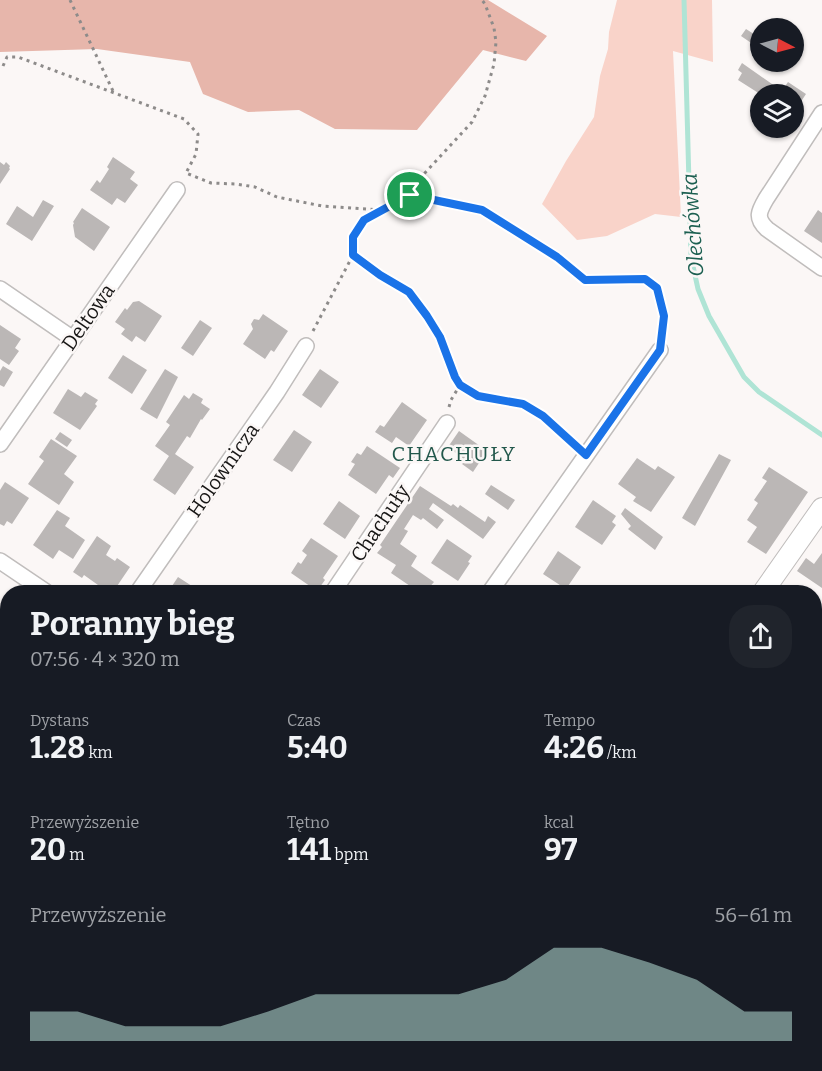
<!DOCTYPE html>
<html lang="pl">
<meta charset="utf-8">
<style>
body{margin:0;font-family:Bitter,serif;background:#20242c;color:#f1f3f6;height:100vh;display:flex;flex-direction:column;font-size:22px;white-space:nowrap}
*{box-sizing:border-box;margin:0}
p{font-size:20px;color:#9ea1a6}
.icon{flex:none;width:33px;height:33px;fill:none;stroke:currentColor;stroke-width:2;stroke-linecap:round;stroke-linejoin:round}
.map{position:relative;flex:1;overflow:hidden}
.side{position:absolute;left:0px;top:585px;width:822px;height:486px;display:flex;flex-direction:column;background:#171b24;border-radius:24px 24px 0 0;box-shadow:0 2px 4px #0004}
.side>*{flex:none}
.needle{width:39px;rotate:96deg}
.tools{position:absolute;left:750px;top:18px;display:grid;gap:12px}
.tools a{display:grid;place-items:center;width:54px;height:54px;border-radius:50%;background:#171b24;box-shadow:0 2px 4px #0004;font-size:30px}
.pin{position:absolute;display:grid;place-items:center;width:51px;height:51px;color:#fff;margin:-26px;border:3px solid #fff;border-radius:50%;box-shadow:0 2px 6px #0007}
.round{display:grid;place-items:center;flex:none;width:63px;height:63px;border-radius:24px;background:#20242c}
.summary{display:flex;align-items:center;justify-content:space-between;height:102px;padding:0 30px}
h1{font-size:33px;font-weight:700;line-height:45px}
.metrics{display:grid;grid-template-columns:repeat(3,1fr);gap:9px;height:102px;padding:6px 30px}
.metrics div{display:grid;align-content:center}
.metrics b{font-size:30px;font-weight:700}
.metrics small{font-size:16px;font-weight:400}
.metrics p{font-size:16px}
.chart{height:168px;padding:12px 30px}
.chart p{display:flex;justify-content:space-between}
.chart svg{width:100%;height:108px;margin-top:6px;fill:#95b5b0;opacity:.7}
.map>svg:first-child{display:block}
.green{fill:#f9d3c9}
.forest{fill:#e7b6ab}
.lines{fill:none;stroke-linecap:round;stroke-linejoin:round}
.stream{stroke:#afe4d5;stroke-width:5}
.building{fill:#bbb7b6}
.minor-casing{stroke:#c0bdbc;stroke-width:18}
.tertiary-casing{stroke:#c0bdbc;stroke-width:22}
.path{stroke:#8d8b8a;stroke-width:3;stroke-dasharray:3 4.5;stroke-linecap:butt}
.minor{stroke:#fff;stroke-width:15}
.tertiary{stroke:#fff;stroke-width:20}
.route-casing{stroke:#fff;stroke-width:12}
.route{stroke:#1a73e8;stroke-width:8}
.labels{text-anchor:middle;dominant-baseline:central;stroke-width:5;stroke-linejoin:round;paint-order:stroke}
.street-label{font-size:20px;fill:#161514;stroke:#fbf7f6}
.water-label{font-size:21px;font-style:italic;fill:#1b5f50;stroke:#fbf7f6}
.neighbourhood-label{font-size:21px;letter-spacing:1.5px;fill:#23584c;stroke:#fbf7f6}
</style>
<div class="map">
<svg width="822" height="1071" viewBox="0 0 822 1071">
<rect width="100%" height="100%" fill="#fbf7f6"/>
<path class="green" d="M617,0h95l1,62 -40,-11 8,166 -26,-3 -48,22 -30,4 -35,-36 24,-43 28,-44 6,-41 8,-27 1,-17z
M815,1048l7,5v18h-54l5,-7h41z"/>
<path class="forest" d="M0,0h488l59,36 -21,25 -43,-11 -66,80 -82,-1 -36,-19 -51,2 -45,-18 -13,-32 -93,-13 -97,3z"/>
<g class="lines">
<path class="stream" d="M684,0l7,257 7,32 11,27 35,61 15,15 63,43"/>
</g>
<path class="building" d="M746,29l14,9v11l-19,-13z
M742,63l40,28 6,-9 18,12 -12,18v-18h-34l-22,-14 4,-7 -4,-3z
M113,157l22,15 -5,7 8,6 -13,18 -8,-5 -5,7 -22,-15 7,-10 3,3 9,-14 -2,-2z
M0,162l4,3 2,-3 4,4 -1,2 1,1 -10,15z
M43,200l11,6 -22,35 -26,-17 11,-18 16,11z
M82,208l28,19 -16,24 -19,-14 -2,-12 1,-2 -1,-1z
M818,210l4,3v30l-18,-12z
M139,301l23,15 -17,26 -9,-6 -4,6 -11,-8 4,-5 -10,-7 10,-14 2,2 6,-8z
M263,314l25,17 -14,21 -3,-2 -6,9 -22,-15 10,-15 -2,-5 3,-5 5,1z
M200,320l12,8 -19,28 -12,-8z
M0,325l21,14 -6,9 4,3 -10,14 -9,-6z
M123,355l24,15 -15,24 -24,-16z
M3,366l10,6 -9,15 -4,-2v-14z
M165,369l13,8 -21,42 -17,-10z
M320,369l19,13 -18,26 -19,-13z
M68,389l13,8 4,-5 13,8 -3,4 2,2 -17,24 -27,-17z
M193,393l10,6 -2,4 9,6 -8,11 -1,-1 -11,19 -3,-2 -12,18 19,13 -19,28 -22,-15 16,-24 -14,-10 15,-21 -4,-3 18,-27 5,4z
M402,402l25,18 -18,26 -13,-9 -4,6 -17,-11 5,-7 4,2z
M294,430l18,12 -20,30 -19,-12z
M459,431l28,20 -14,21 -11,-8 3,-4 -17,-13z
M60,432l12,8 -5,7 -12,-8z
M51,439l26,17 -13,18 10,8 -15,23 -31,-21 16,-23 -5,-4z
M367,446l33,22 -7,10 -4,-3 -13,19 -28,-19 7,-11 -4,-2 6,-9 4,2z
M719,454l12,6 -36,66 -13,-8z
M637,458l18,12 3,-4 17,11 -24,35 -18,-11 3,-4 -18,-13z
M769,467l39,25 -42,62 -19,-12 10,-15 -10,-7 11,-17 -4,-3 13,-19 -5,-3z
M5,482l24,16 -17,26 -5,-3 -3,5 -4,-2v-34z
M491,485l24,15 -7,10 -23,-16z
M420,486l31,20 2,-2 5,4 2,-3 25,17 3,-6 8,6 -13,17 -50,-36 -4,6 15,11 -7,9 -14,-11 -2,2 -8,-5 -9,14 4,2 -8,13 17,12 -6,10 23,16 -7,8 3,2h-25l5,-6 -19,-13 5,-8 -19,-12 5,-6 -2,-2z
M593,500l23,16 -4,6 4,3 -14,20 -27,-18z
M339,501l21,15 -15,23 -22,-15z
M625,508l38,29 -8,13 -27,-21 3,-3 -10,-12z
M57,510l13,8 -5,8 20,14 -12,19 -14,-9 -6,9 -20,-14z
M97,536l14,10 -5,9 9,6 2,-3 13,9 -17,25h-11l-6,-4 2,-3 -14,-10 -2,3 -9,-6z
M311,538l27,18 -15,22 2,2 -8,11 -26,-18 7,-11 3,2 6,-9 -5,-4z
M447,539l25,17 -4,6 2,1 -12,18 -27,-18z
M558,551l23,16 -15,22 -23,-15z
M822,553v35l-25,-17 9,-13 8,6z
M178,577l17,11 6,4h-33z
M814,801l8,3 -7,21 -1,-1z
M814,865l8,3v4l-7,21z
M0,922l8,6v3l-3,4 3,2v18l-8,-6z
M84,1064h25l10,7h-29l2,-2z
M193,1064h5l12,7h-22z
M299,1064h9l11,7h-25z
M645,1064h17l-3,5 -7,-4 -3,4 -5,-4z"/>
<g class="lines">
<g class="minor-casing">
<path id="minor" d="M822,113l-56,86c-7,12 -11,19 1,30l55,39
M0,289l73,50
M0,444l177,-254
M0,561l46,31
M138,592l139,-200 29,-46
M333,592l114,-169
M490,592l170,-242
M0,833l8,5
M0,886l8,-11
M814,960l8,-19
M340,1064l11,7
M160,1071l5,-7
M753,1071l4,-7"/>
</g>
<g class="tertiary-casing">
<path id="tertiary" d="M763,592l59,-84
M430,1071l5,-7"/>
</g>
<path class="path" d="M70,0l43,91
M3,66l4,-9h11l166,62 14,15 -2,20 -10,19 25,10 25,1 19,3 22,10 45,9 58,4
M410,195l72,15 75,47 28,23 60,-1 12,9 7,28 -2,17
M353,255l27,20 29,18 18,23 13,21 15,40 5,8 18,11 45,8 20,12 32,29
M313,331l40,-76v-18l11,-17 46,-25 12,-19 50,-54 13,-26 9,-32 2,-22 -2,-14 -9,-24 -3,-4
M449,407l2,-7 9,-15"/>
<use href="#minor" class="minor"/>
<use href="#tertiary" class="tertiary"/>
</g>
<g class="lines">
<g class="route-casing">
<path id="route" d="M410,195l72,15 75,47 28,23 60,-1 12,9 7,28 -4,34 -74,105 -43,-39 -20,-12 -45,-8 -18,-11 -5,-8 -15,-40 -13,-21 -18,-24 -29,-17 -27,-20v-18l11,-17z"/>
</g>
<use href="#route" class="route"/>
</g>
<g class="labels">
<g class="street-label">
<text transform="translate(88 317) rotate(-55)">Deltowa</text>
<text transform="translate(223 470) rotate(-55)">Holownicza</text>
<text transform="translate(380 523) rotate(-56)">Chachuły</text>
</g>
<g class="water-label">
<text transform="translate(693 225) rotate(-94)">Olechówka</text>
</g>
<g class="neighbourhood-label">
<text x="454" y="454">CHACHUŁY</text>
</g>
</g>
</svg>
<div class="tools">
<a><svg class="needle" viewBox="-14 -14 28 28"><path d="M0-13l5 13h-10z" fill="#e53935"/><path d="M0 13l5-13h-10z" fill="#9ea1a6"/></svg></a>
<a><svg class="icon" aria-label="layers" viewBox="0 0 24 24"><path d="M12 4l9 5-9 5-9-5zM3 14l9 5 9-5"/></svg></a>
</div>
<div class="pin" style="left:410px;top:195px;background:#1e9e55"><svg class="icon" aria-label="arrive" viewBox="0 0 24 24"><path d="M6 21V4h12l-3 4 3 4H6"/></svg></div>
<section class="side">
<div class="summary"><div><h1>Poranny bieg</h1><p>07:56 · 4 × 320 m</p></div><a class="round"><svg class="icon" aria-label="share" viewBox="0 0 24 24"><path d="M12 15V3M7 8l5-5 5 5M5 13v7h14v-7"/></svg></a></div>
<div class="metrics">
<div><p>Dystans</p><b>1.28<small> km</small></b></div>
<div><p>Czas</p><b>5:40</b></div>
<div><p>Tempo</p><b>4:26<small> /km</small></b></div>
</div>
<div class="metrics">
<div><p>Przewyższenie</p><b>20<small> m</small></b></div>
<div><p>Tętno</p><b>141<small> bpm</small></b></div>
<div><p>kcal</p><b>97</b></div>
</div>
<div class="chart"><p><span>Przewyższenie</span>56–61 m</p>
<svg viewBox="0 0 160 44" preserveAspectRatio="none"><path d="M0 44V32L10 32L20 38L30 38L40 38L50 32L60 25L70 25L80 25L90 25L100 19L110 6L120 6L130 12L140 19L150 32L160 32V44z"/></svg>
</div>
</section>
</div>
